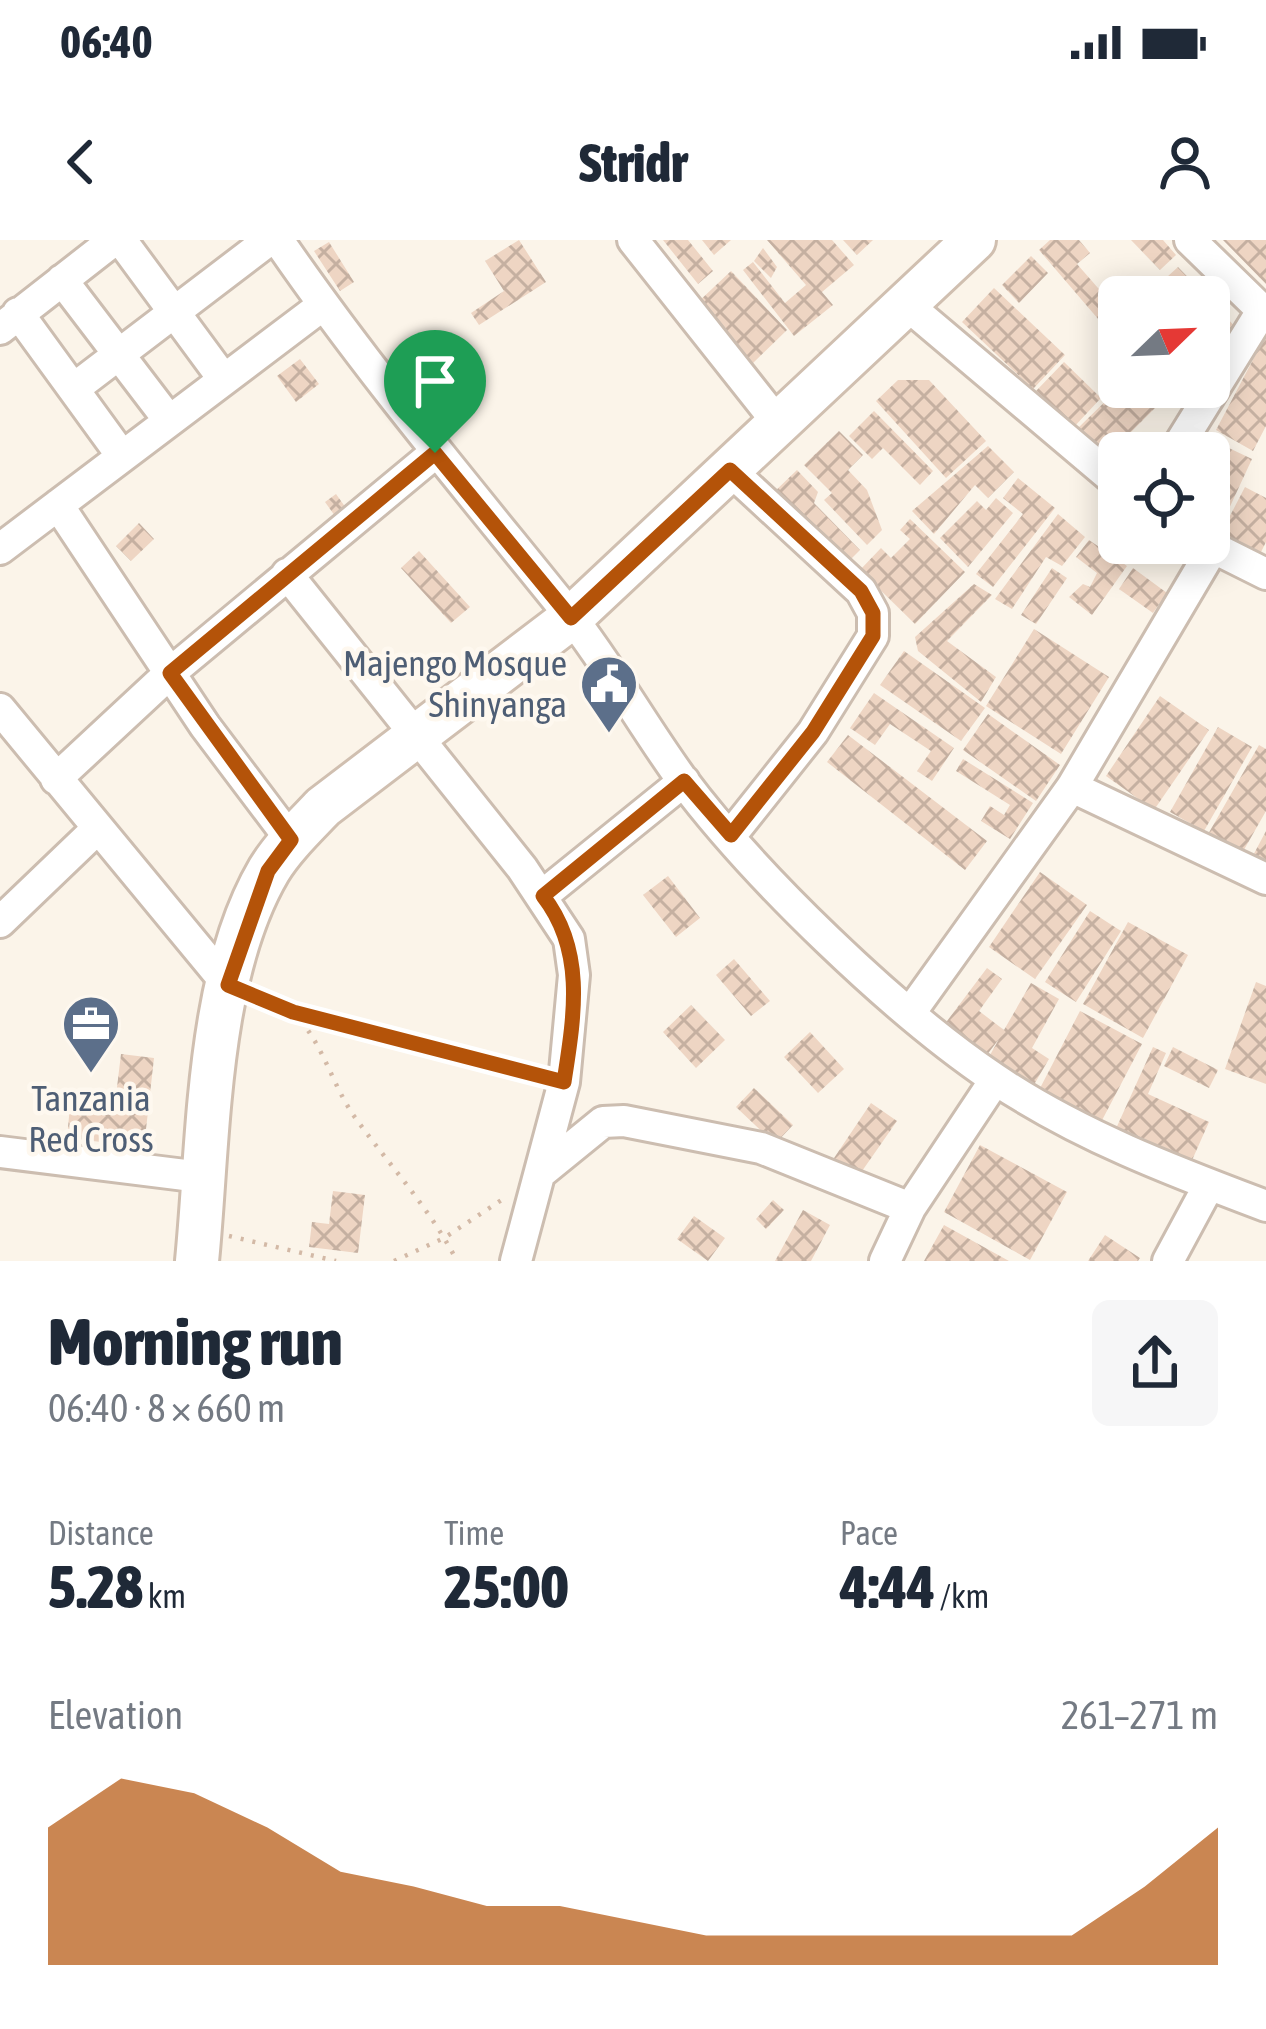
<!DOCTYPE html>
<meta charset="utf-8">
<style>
body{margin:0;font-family:"Asap Condensed",sans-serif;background:#f6f6f7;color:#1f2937;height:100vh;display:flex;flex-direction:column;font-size:45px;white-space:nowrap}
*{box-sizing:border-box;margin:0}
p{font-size:39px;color:#747a83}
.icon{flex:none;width:66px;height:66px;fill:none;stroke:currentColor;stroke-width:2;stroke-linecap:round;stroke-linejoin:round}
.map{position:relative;height:1021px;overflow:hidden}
.panel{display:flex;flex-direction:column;background:#fff;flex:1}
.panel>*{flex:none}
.needle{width:78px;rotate:67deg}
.controls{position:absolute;left:1098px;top:36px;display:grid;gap:24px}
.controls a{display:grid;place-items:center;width:132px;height:132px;border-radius:18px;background:#fff;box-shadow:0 6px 30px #0003;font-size:60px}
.pin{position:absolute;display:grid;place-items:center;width:102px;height:102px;color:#fff;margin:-123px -51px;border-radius:50% 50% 50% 0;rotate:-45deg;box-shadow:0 0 12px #0007}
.pin .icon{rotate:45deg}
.round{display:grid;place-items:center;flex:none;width:126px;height:126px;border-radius:18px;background:#f6f6f7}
.headline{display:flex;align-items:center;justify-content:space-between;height:204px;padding:0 48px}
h1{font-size:66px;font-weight:800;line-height:90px}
.metrics{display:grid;grid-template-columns:repeat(3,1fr);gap:18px;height:204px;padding:12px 48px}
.metrics div{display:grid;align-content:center}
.metrics b{font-size:60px;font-weight:800}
.metrics small{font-size:33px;font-weight:400}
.metrics p{font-size:33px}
.chart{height:336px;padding:24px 48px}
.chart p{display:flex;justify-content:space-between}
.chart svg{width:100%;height:216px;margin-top:12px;fill:#b45309;opacity:.7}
.status{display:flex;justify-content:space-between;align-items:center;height:84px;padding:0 60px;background:#fff;direction:ltr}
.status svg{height:33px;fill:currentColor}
header{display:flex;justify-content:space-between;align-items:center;height:156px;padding:0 48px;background:#fff;font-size:54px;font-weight:800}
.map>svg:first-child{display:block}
.building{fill:url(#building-cross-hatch)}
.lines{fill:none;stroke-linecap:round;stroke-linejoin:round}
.street-casing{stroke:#ccbdb0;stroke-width:36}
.secondary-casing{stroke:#d0bfb0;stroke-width:48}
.path{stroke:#d3b9a6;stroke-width:4.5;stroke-dasharray:3 9;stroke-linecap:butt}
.street{stroke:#fff;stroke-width:30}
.secondary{stroke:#fff;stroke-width:42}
.route-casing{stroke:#fff;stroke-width:24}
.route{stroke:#b45309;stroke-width:15}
.labels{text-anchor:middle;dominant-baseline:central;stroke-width:9;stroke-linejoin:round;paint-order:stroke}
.service-label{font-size:36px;fill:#4e5e75;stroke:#fef8ef;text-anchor:end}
</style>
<div class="status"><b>06:40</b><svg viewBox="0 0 49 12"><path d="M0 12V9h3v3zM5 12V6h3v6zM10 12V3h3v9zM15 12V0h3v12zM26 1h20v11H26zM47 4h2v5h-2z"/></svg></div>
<header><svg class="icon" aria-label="back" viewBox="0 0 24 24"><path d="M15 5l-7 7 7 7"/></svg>Stridr<svg class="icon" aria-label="person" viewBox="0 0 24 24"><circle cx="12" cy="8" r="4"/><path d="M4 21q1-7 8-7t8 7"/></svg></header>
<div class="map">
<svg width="1266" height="1021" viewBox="0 0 1266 1021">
<defs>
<pattern id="building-cross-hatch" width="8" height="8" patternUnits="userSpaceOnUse" patternTransform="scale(3)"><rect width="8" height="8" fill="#eed5c3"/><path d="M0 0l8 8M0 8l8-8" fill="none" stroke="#c5b0a1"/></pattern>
</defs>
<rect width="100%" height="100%" fill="#fbf4e9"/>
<path class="building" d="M519,0l27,42 -67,43 -8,-12 33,-22 -19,-30z
M663,0h25l25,31 -15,13z
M702,0h29l-17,15z
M767,0h65l22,25 -32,27 11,13 -39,31 -51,-66 10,-8 32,41 21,-18z
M843,0h30l-16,15z
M1050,0h29l11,13 -13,11 28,32 20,-16 11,17h-17v19l-14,11 -66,-77z
M1131,0h32l13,15 -16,15z
M1223,0h43v44z
M329,2l25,40 -14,9 -26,-40z
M763,8l14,19 -6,11 -17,-17z
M1031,16l17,17 -29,30 -17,-18z
M1178,27l29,30h-21l-19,-20z
M731,31l56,59 -35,34 -56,-60z
M994,48l71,67 -32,34 -71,-67z
M1209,59l33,35 -30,28 -3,-27 7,-7 -7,-8z
M1266,95v91l-13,25 -37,-21z
M300,119l19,25 -23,18 -19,-26z
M1064,122l37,36 -28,30 -37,-37z
M898,140h31l57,61 -40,37 -70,-77z
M1120,147h35l10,11 -60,60 -28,-29z
M874,171l59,60 -13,14 -37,-37 -11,11 -23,-23z
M839,191l24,24 -15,15 19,20 15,40 -15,15 -43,-45 8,-7 -28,-28z
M1212,200l40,19 -38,82 -5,-2 -3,-86z
M988,206l26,26 -26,26 -13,-13 -41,49 -22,-23z
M797,230l21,22 -4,11 46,47 -17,17 -72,-72z
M1018,238l37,30 -62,79 -17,-13 47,-60 -20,-16z
M1245,247l21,11v44l-7,14 -39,-21z
M336,254l15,21 -11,8 -15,-21z
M996,258l17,15 -45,54 -28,-29 37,-37 9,9z
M1058,274l27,23 -23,29 -16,-9 -34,52 -17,-10z
M910,279l55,53 -50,52 -55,-54 21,-22 10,10 19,-19 -10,-9z
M139,283l15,16 -23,22 -15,-15z
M1089,300l38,26 -35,49 -23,-18 14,-13 7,3 7,-14 -21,-16z
M419,311l51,56 -19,16 -50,-55z
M1052,328l15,10 -31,46 -15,-9z
M1133,328l34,25 -14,20 -34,-24z
M974,344l18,11 -45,46 49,36 -15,25 -63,-51 -3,-14z
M1034,389l75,48 -48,77 -75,-48z
M904,411l81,57 -24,33 -81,-56z
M874,453l80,55 -22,33 -15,-10 14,-20 -41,-27 -15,21 -25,-17z
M1160,456l49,34 -55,80 -48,-34z
M988,474l72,51 -24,36 -73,-51z
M1218,487l34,20 -48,84 -34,-19z
M848,495l139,106 -22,29 -138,-108z
M1259,505l7,4v62l-25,44 -34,-19z
M963,519l70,44 -23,36 -29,-18 9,-15 14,9 6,-10 -54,-34z
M1266,591v41l-17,-9z
M1040,632l47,33 -52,74 -46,-32z
M668,636l32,42 -24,19 -33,-42z
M1090,671l31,20 -45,71 -31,-20z
M1128,682l60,33 -45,83 -60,-34z
M734,719l36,42 -19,15 -35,-41z
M987,728l15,11 -23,32 25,19 27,-47 28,16 -27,49 17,11 -24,41 -40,-36 14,-25 -19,25 -42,-31z
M1256,742l10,4v98l-41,-15z
M691,765l34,35 -29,28 -33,-36z
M1080,771l62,33 -43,82 -62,-32z
M810,792l34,37 -26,24 -34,-36z
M1153,807l13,6 -18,41 61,28 -20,45 -75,-34z
M1173,807l45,23 -9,18 -45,-22z
M121,814l33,4 -10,89 -77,-9 3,-32 44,6z
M754,848l39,37 -18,19 -39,-37z
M871,863l26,18 -44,63 -25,-17z
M980,905l87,47 -37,68 -86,-48z
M333,951l32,4 -7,58 -49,-6 3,-25 17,2z
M773,960l11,10 -18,19 -10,-10z
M803,970l27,15 -19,36h-36z
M694,976l31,22 -17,23 -31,-22z
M944,985l65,36h-85z
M1105,995l35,23 -2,3h-50z"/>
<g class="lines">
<g class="street-casing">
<path id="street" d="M121,0l101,137
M278,0c90,131 191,250 290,373 41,52 74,111 113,165 73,98 213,233 314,301 83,56 178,92 271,127
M633,0l145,183
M1190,0l76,74
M62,40l106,139
M906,64l213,180
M18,73l104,143
M0,89l114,-89
M76,147l193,-147
M1174,213l88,-142
M731,231l130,120 12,22v23l-60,96 -82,103
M58,265l147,221 86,114
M1204,303l62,31
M0,309l323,-244
M287,334l235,294 47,71 5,36 -10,107 -48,179
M0,469l228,276
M56,539l114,-106 265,-220
M1072,547l194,92
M543,655l141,-114
M0,682l98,-94
M910,773l162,-226 141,-239
M0,912l201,25
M544,930l59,-48 21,-1 137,27 149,60
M885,1021l25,-53 85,-128
M1168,1021l41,-76"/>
</g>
<g class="secondary-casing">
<path id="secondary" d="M197,1021c12,-120 9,-284 72,-391 14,-23 35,-43 54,-63l248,-189 403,-378"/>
</g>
<path class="path" d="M256,756l37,16 245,66
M293,772c31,32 37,69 61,104 35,49 75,91 103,145
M229,996l107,25
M394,1021l50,-23 59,-39"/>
<use href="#street" class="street"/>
<use href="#secondary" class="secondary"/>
</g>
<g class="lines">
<g class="route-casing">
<path id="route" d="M435,213l136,165 159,-148 131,121 12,22v23l-60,96 -82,103 -47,-54 -141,115c43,55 31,121 21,186l-271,-70 -65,-27 40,-114 23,-31 -121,-167z"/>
</g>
<use href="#route" class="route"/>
</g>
<defs>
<g id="civic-pin" transform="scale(3)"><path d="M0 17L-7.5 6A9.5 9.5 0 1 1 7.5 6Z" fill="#5c6f8a" stroke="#fef8ef"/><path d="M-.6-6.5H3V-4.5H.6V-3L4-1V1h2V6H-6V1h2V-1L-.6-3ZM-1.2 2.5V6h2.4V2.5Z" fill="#fff"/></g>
<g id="office-pin" transform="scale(3)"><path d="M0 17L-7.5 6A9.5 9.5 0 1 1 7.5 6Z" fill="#5c6f8a" stroke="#fef8ef"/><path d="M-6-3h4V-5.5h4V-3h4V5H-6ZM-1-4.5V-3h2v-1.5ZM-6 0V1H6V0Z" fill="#fff"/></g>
</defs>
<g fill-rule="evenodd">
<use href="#civic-pin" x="609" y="444"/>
<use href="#office-pin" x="91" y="784"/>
</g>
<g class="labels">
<g class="service-label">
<text x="567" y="423">Majengo Mosque<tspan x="567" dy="41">Shinyanga</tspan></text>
<text x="91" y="858" text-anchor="middle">Tanzania<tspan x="91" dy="41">Red Cross</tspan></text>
</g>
</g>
</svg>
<div class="controls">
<a><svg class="needle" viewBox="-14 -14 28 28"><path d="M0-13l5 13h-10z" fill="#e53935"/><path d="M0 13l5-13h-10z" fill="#747a83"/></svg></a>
<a><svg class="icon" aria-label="locate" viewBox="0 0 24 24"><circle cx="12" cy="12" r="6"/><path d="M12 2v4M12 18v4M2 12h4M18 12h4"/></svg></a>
</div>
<div class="pin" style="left:435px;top:213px;background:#1e9e55"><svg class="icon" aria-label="arrive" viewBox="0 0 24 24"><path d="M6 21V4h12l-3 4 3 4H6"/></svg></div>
</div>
<section class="panel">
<div class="headline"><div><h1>Morning run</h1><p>06:40 · 8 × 660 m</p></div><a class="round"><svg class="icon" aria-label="share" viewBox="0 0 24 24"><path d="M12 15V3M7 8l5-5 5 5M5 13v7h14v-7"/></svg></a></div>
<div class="metrics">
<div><p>Distance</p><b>5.28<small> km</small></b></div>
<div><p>Time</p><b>25:00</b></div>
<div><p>Pace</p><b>4:44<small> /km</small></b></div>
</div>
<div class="chart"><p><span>Elevation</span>261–271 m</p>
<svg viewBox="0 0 160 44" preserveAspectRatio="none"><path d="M0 44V16L10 6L20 9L30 16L40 25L50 28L60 32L70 32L80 35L90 38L100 38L110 38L120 38L130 38L140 38L150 28L160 16V44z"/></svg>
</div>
</section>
